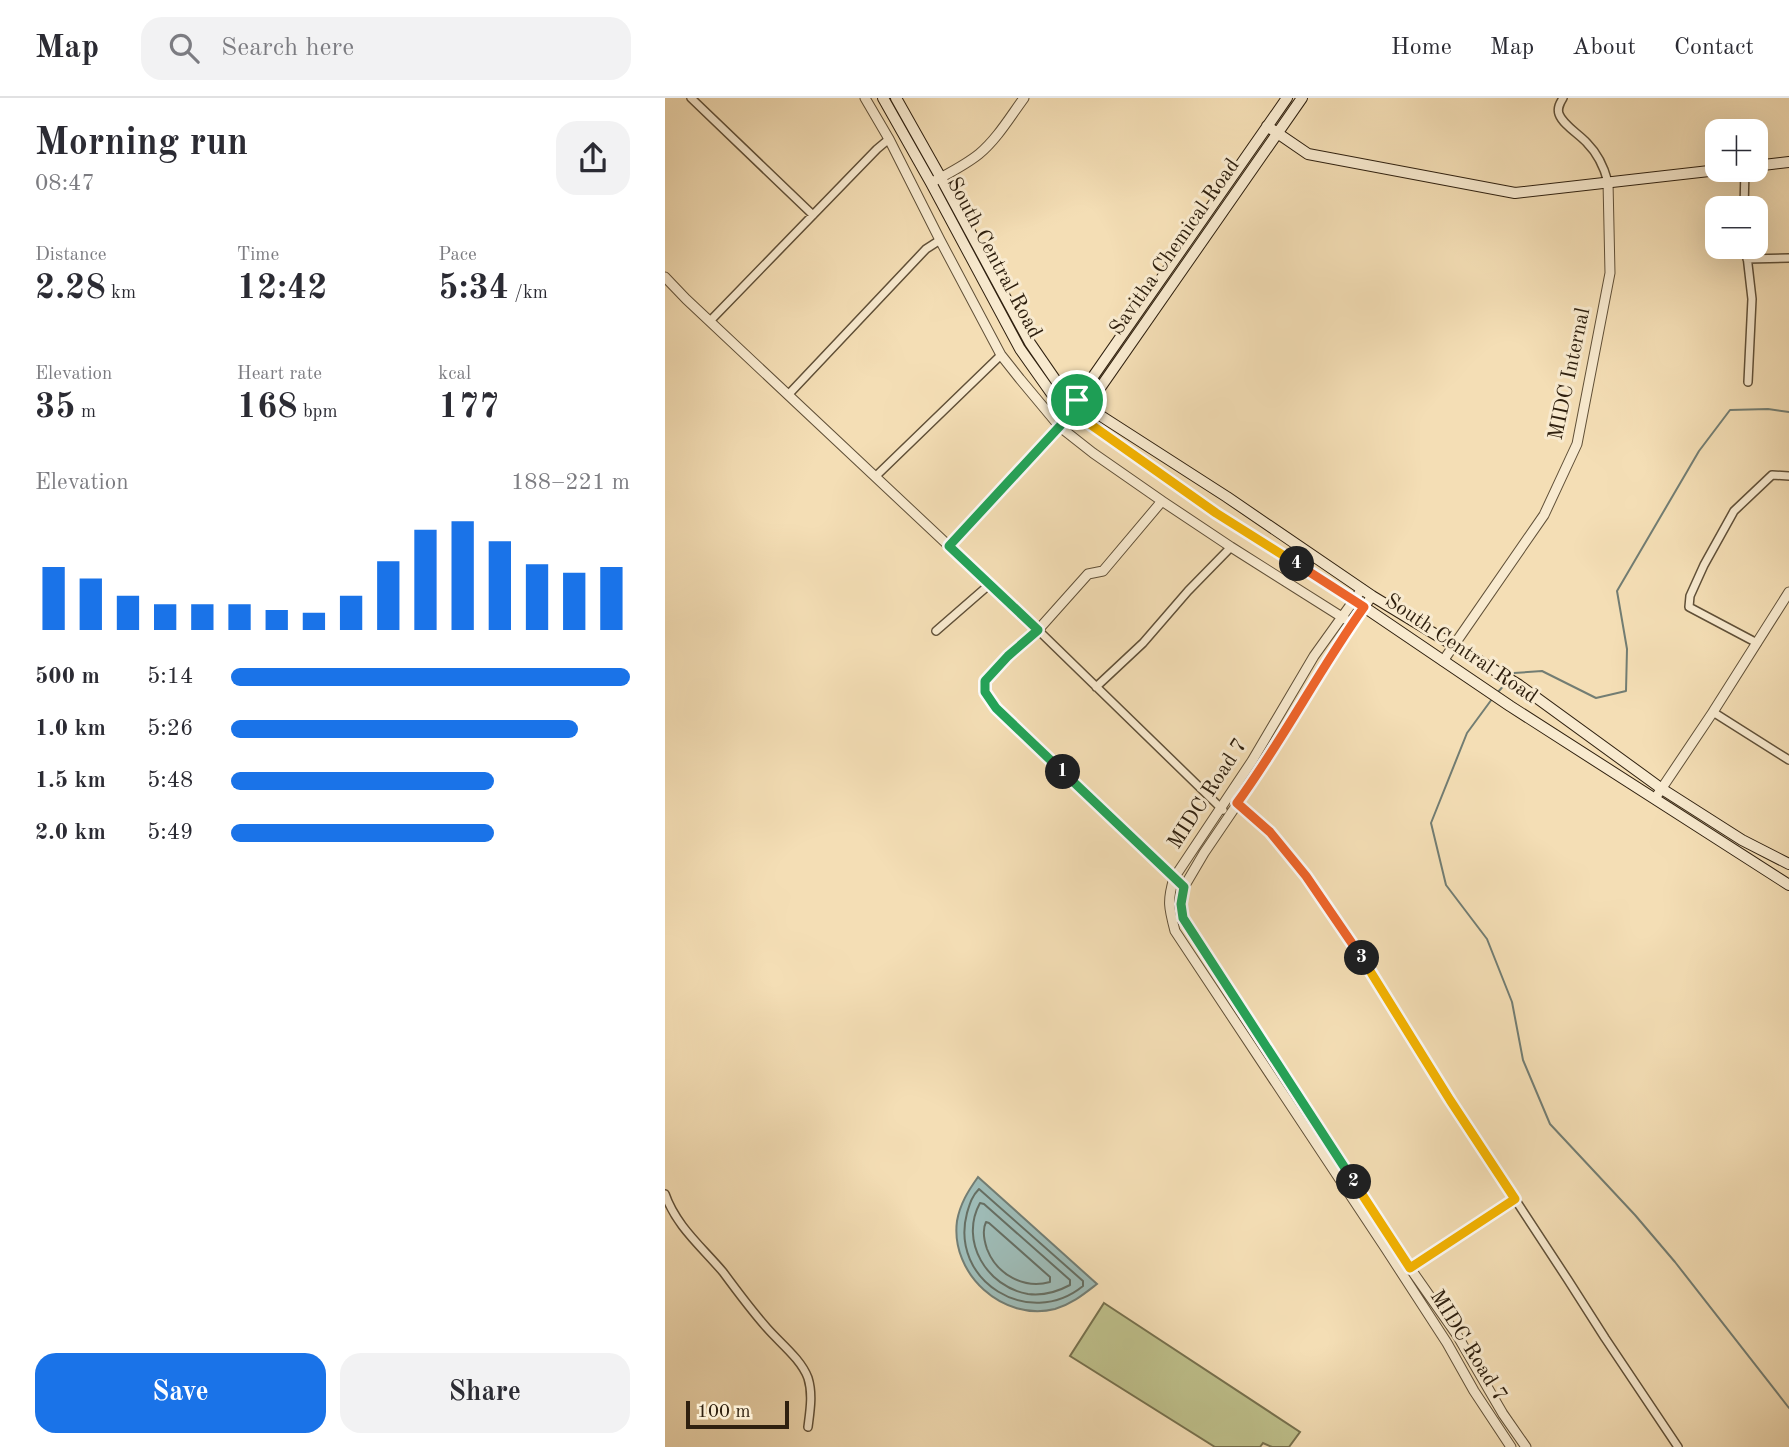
<!DOCTYPE html>
<meta charset="utf-8">
<style>
body{margin:0;font-family:"Old Standard TT",serif;background:#f2f2f3;color:#2b2b33;height:100vh;display:flex;flex-direction:column;font-size:26px;white-space:nowrap}
*{box-sizing:border-box;margin:0}
p{font-size:23px;color:#7c7c81}
.icon{flex:none;width:38px;height:38px;fill:none;stroke:currentColor;stroke-width:2;stroke-linecap:round;stroke-linejoin:round}
.map{position:relative;flex:1;overflow:hidden}
.side{display:flex;flex-direction:column;background:#fff;width:665px}
.side>*{flex:none}
.buttons{position:absolute;left:1040px;top:21px;display:grid;gap:14px}
.buttons a{display:grid;place-items:center;width:63px;height:63px;border-radius:14px;background:#fff;box-shadow:0 7px 28px #0002;font-size:35px}
.scale{position:absolute;left:21px;bottom:18px;width:103px;box-sizing:border-box;padding-left:7px;border:4px solid #2f200f;border-top:0;font-size:19px;line-height:24px;white-space:nowrap;color:#2f200f;-webkit-text-stroke:5px #f8eacf;paint-order:stroke}
.pin{position:absolute;display:grid;place-items:center;width:60px;height:60px;color:#fff;margin:-30px;border:4px solid #fff;border-radius:50%;box-shadow:0 2px 7px #0007}
.km{position:absolute;width:35px;height:35px;margin:-18px;border-radius:50%;background:#222;color:#fff;font-size:19px;line-height:35px;text-align:center}
.round{display:grid;place-items:center;flex:none;width:74px;height:74px;border-radius:21px;background:#f2f2f3}
.head{display:flex;align-items:center;justify-content:space-between;height:119px;padding:0 35px}
h1{font-size:38px;font-weight:700;line-height:52px}
.figures{display:grid;grid-template-columns:repeat(3,1fr);gap:10px;height:119px;padding:7px 35px}
.figures div{display:grid;align-content:center}
.figures b{font-size:35px;font-weight:700}
.figures small{font-size:19px;font-weight:400}
.figures p{font-size:19px}
.chart{height:196px;padding:14px 35px}
.chart p{display:flex;justify-content:space-between}
.chart svg{width:100%;height:126px;margin-top:7px;stroke:#1a73e8;stroke-width:6}
.button{display:flex;gap:14px;margin-top:auto;padding:14px 35px}
.button a{flex:1;height:80px;border-radius:21px;background:#1a73e8;color:#fff;font-size:28px;font-weight:700;line-height:80px;text-align:center}
.button a+a{background:#f2f2f3;color:#2b2b33}
ul{padding:0 35px;list-style:none;font-size:23px}
li{display:grid;grid-template-columns:112px 84px 1fr;align-items:center;height:52px}
li i{height:18px;border-radius:9px;background:#1a73e8}
header{display:flex;align-items:center;gap:42px;box-sizing:border-box;height:98px;padding:0 35px;background:#fff;border-bottom:2px solid #e1e1e2}
header strong{font-size:33px}
nav{display:flex;gap:38px;margin-inline-start:auto;font-size:24px}
.search{width:490px;height:63px;background:#f2f2f3;display:flex;align-items:center;gap:18px;box-sizing:border-box;padding:0 24px;border-radius:21px;color:#7c7c81;font-size:26px}
main{display:flex;flex:1;min-height:0}
.map>svg:first-child{display:block}
.green{fill:#bec08b;stroke:#76704d;stroke-width:2}
.water{fill:#9ebbb6;stroke:#727d73;stroke-width:2}
.lines{fill:none;stroke-linecap:round;stroke-linejoin:round}
.shore{stroke:#666e62;stroke-width:2}
.stream{stroke:#727d73;stroke-width:2}
.minor-casing{stroke:#605038;stroke-width:10}
.tertiary-casing{stroke:#605038;stroke-width:11}
.secondary-casing{stroke:#2f200f;stroke-width:12}
.minor{stroke:#f8eacf;stroke-width:7}
.tertiary{stroke:#f8eacf;stroke-width:9}
.secondary{stroke:#f8eacf;stroke-width:10}
.split-1-casing{stroke:#fff;stroke-width:14}
.split-2-casing{stroke:#fff;stroke-width:14}
.split-3-casing{stroke:#fff;stroke-width:14}
.split-4-casing{stroke:#fff;stroke-width:14}
.split-5-casing{stroke:#fff;stroke-width:14}
.split-1{stroke:#22a559;stroke-width:9}
.split-2{stroke:#22a559;stroke-width:9}
.split-3{stroke:#f5b400;stroke-width:9}
.split-4{stroke:#f0652b;stroke-width:9}
.split-5{stroke:#f5b400;stroke-width:9}
.labels{text-anchor:middle;dominant-baseline:central;stroke-width:6;stroke-linejoin:round;paint-order:stroke}
.street-label{font-size:21px;fill:#2f200f;stroke:#f8eacf}
</style>
<header>
<strong>Map</strong>
<div class="search"><svg class="icon" aria-label="search" viewBox="0 0 24 24"><circle cx="10" cy="10" r="6"/><path d="M15 15l6 6"/></svg>Search here</div>
<nav><a>Home</a><a>Map</a><a>About</a><a>Contact</a></nav>
</header>
<main>
<section class="side">
<div class="head"><div><h1>Morning run</h1><p>08:47</p></div><a class="round"><svg class="icon" aria-label="share" viewBox="0 0 24 24"><path d="M12 15V3M7 8l5-5 5 5M5 13v7h14v-7"/></svg></a></div>
<div class="figures">
<div><p>Distance</p><b>2.28<small> km</small></b></div>
<div><p>Time</p><b>12:42</b></div>
<div><p>Pace</p><b>5:34<small> /km</small></b></div>
</div>
<div class="figures">
<div><p>Elevation</p><b>35<small> m</small></b></div>
<div><p>Heart rate</p><b>168<small> bpm</small></b></div>
<div><p>kcal</p><b>177</b></div>
</div>
<div class="chart"><p><span>Elevation</span>188–221 m</p>
<svg viewBox="0 0 160 44" preserveAspectRatio="none"><path d="M5 44V22M15 44V26M25 44V32M35 44V35M45 44V35M55 44V35M65 44V37M75 44V38M85 44V32M95 44V20M105 44V9M115 44V6M125 44V13M135 44V21M145 44V24M155 44V22"/></svg>
</div>
<ul>
<li><b>500 m</b>5:14<i style="width:100%"></i></li>
<li><b>1.0 km</b>5:26<i style="width:87%"></i></li>
<li><b>1.5 km</b>5:48<i style="width:66%"></i></li>
<li><b>2.0 km</b>5:49<i style="width:66%"></i></li>
</ul>
<div class="button"><a>Save</a><a>Share</a></div>
</section>
<div class="map">
<svg width="1124" height="1349" viewBox="0 0 1124 1349">
<rect width="100%" height="100%" fill="#f4deb5"/>
<filter id="stains"><feTurbulence type="fractalNoise" baseFrequency=".00286" numOctaves="4"/><feColorMatrix values="0 0 0 0 .2 0 0 0 0 .09 0 0 0 0 .02 0 0 0 .5 -.17"/></filter>
<radialGradient id="worn" r=".72"><stop offset=".6" stop-color="#630" stop-opacity="0"/><stop offset="1" stop-color="#630" stop-opacity=".3"/></radialGradient>
<path class="green" d="M439,1205l196,129 -11,15h-17l-9,-4 -3,4h-45l-145,-91z"/>
<path class="water" d="M313,1079l119,107c-13,10 -25,20 -42,25 -52,13 -105,-35 -98,-88 3,-17 11,-30 21,-44z"/>
<g class="lines">
<path class="shore" d="M314,1091l104,92v5c-54,44 -134,-5 -116,-73 3,-10 5,-17 12,-24z
M315,1105l4,1 86,76v5c-13,7 -27,11 -42,9 -41,-7 -69,-53 -48,-91z
M321,1124l3,1 61,54v5c-26,7 -53,-7 -63,-33 -3,-9 -5,-19 -1,-27z"/>
<path class="stream" d="M846,578l3,-3 28,-2 54,27 30,-7 1,-42 -10,-58 82,-140 31,-41 38,-1 21,3
M833,594l8,-9
M827,601l-25,34 -36,90 15,62 41,54 25,63 11,58 27,64 85,91 40,47 114,146"/>
<g class="minor-casing">
<path id="minor" d="M26,0l122,117
M898,0c-3,5 -6,10 -4,16 4,11 20,20 28,29 11,11 17,24 21,39
M1079,110l1,-38
M1081,149l6,52 -4,83
M1082,161l42,-1
M45,223l167,-172 12,-10
M123,297l138,-146 14,-9
M211,378l125,-121
M373,532l185,180
M271,533l54,-47
M1092,545l-68,-36 1,-11 14,-31 30,-54 38,-36 17,1
M431,589l47,-44 45,-52 43,-44
M1048,614l76,48
M572,705l33,29 36,44 38,55 106,169 118,180 37,58 73,109
M0,1096c11,32 37,53 58,78 14,19 28,38 44,56 13,15 34,31 41,50 5,16 2,33 0,49
M745,1170l105,-69"/>
</g>
<g class="tertiary-casing">
<path id="tertiary" d="M200,0l24,41 51,101 61,115 19,24 40,48 33,26 69,48
M266,85c16,-9 33,-17 48,-29 18,-15 31,-37 45,-56
M0,179l21,22 263,247
M405,312l-10,17 -111,119 89,84 50,-56 15,-3 59,-70 69,46 114,72
M697,491l-48,67 -62,105 -78,117c-7,23 -5,30 1,53l211,318 61,94 27,48 37,56
M707,498l-33,47 -80,129 -55,81 -20,34 -3,17 2,14 151,232 62,98 61,87 46,79 23,33
M373,532l-30,26 -23,25 -1,11 12,16 188,179
M778,563l101,-146 33,-71 33,-171 -2,-91
M993,696l55,-82 76,-120"/>
</g>
<g class="secondary-casing">
<path id="secondary" d="M218,0l48,85 89,166 34,48 26,20 136,96 148,94 146,99 279,179
M231,0l45,80 89,165 31,45 26,19 140,90 145,99 147,89 143,104 80,51 47,24
M602,28l41,28 207,39 203,-23
M1090,68l34,-4
M409,306l213,-306
M419,313l218,-313"/>
</g>
<use href="#minor" class="minor"/>
<use href="#tertiary" class="tertiary"/>
<use href="#secondary" class="secondary"/>
</g>
<g class="lines">
<g class="split-1-casing">
<path id="split-1" d="M398,674l-67,-64 -11,-16v-11l23,-25 30,-26 -89,-84 111,-120 17,-26"/>
</g>
<g class="split-2-casing">
<path id="split-2" d="M398,674l121,115 -3,17 2,14 171,264"/>
</g>
<g class="split-3-casing">
<path id="split-3" d="M689,1084l56,86 105,-69 -65,-99 -88,-142"/>
</g>
<g class="split-4-casing">
<path id="split-4" d="M632,466l67,43c-45,63 -81,133 -127,196l33,29 36,44 56,82"/>
</g>
<g class="split-5-casing">
<path id="split-5" d="M412,302l10,7 -7,10 136,96 81,51"/>
</g>
<use href="#split-1" class="split-1"/>
<use href="#split-2" class="split-2"/>
<use href="#split-3" class="split-3"/>
<use href="#split-4" class="split-4"/>
<use href="#split-5" class="split-5"/>
</g>
<g class="labels">
<g class="street-label">
<text transform="translate(510 149) rotate(-55)">Savitha Chemical Road</text>
<text transform="translate(329 160) rotate(62)">South Central Road</text>
<text transform="translate(905 276) rotate(-78)">MIDC Internal</text>
<text transform="translate(796 551) rotate(34)">South Central Road</text>
<text transform="translate(543 696) rotate(-57)">MIDC Road 7</text>
<text transform="translate(803 1248) rotate(58)">MIDC Road 7</text>
</g>
</g>
<rect width="100%" height="100%" filter="url(#stains)"/>
<rect width="100%" height="100%" fill="url(#worn)"/>
</svg>
<div class="buttons">
<a>+</a>
<a>−</a>
</div>
<div class="scale">100 m</div>
<div class="pin" style="left:412px;top:302px;background:#1e9e55"><svg class="icon" aria-label="arrive" viewBox="0 0 24 24"><path d="M6 21V4h12l-3 4 3 4H6"/></svg></div>
<b class="km" style="left:398px;top:674px">1</b>
<b class="km" style="left:689px;top:1084px">2</b>
<b class="km" style="left:697px;top:860px">3</b>
<b class="km" style="left:632px;top:466px">4</b>
</div>
</main>
